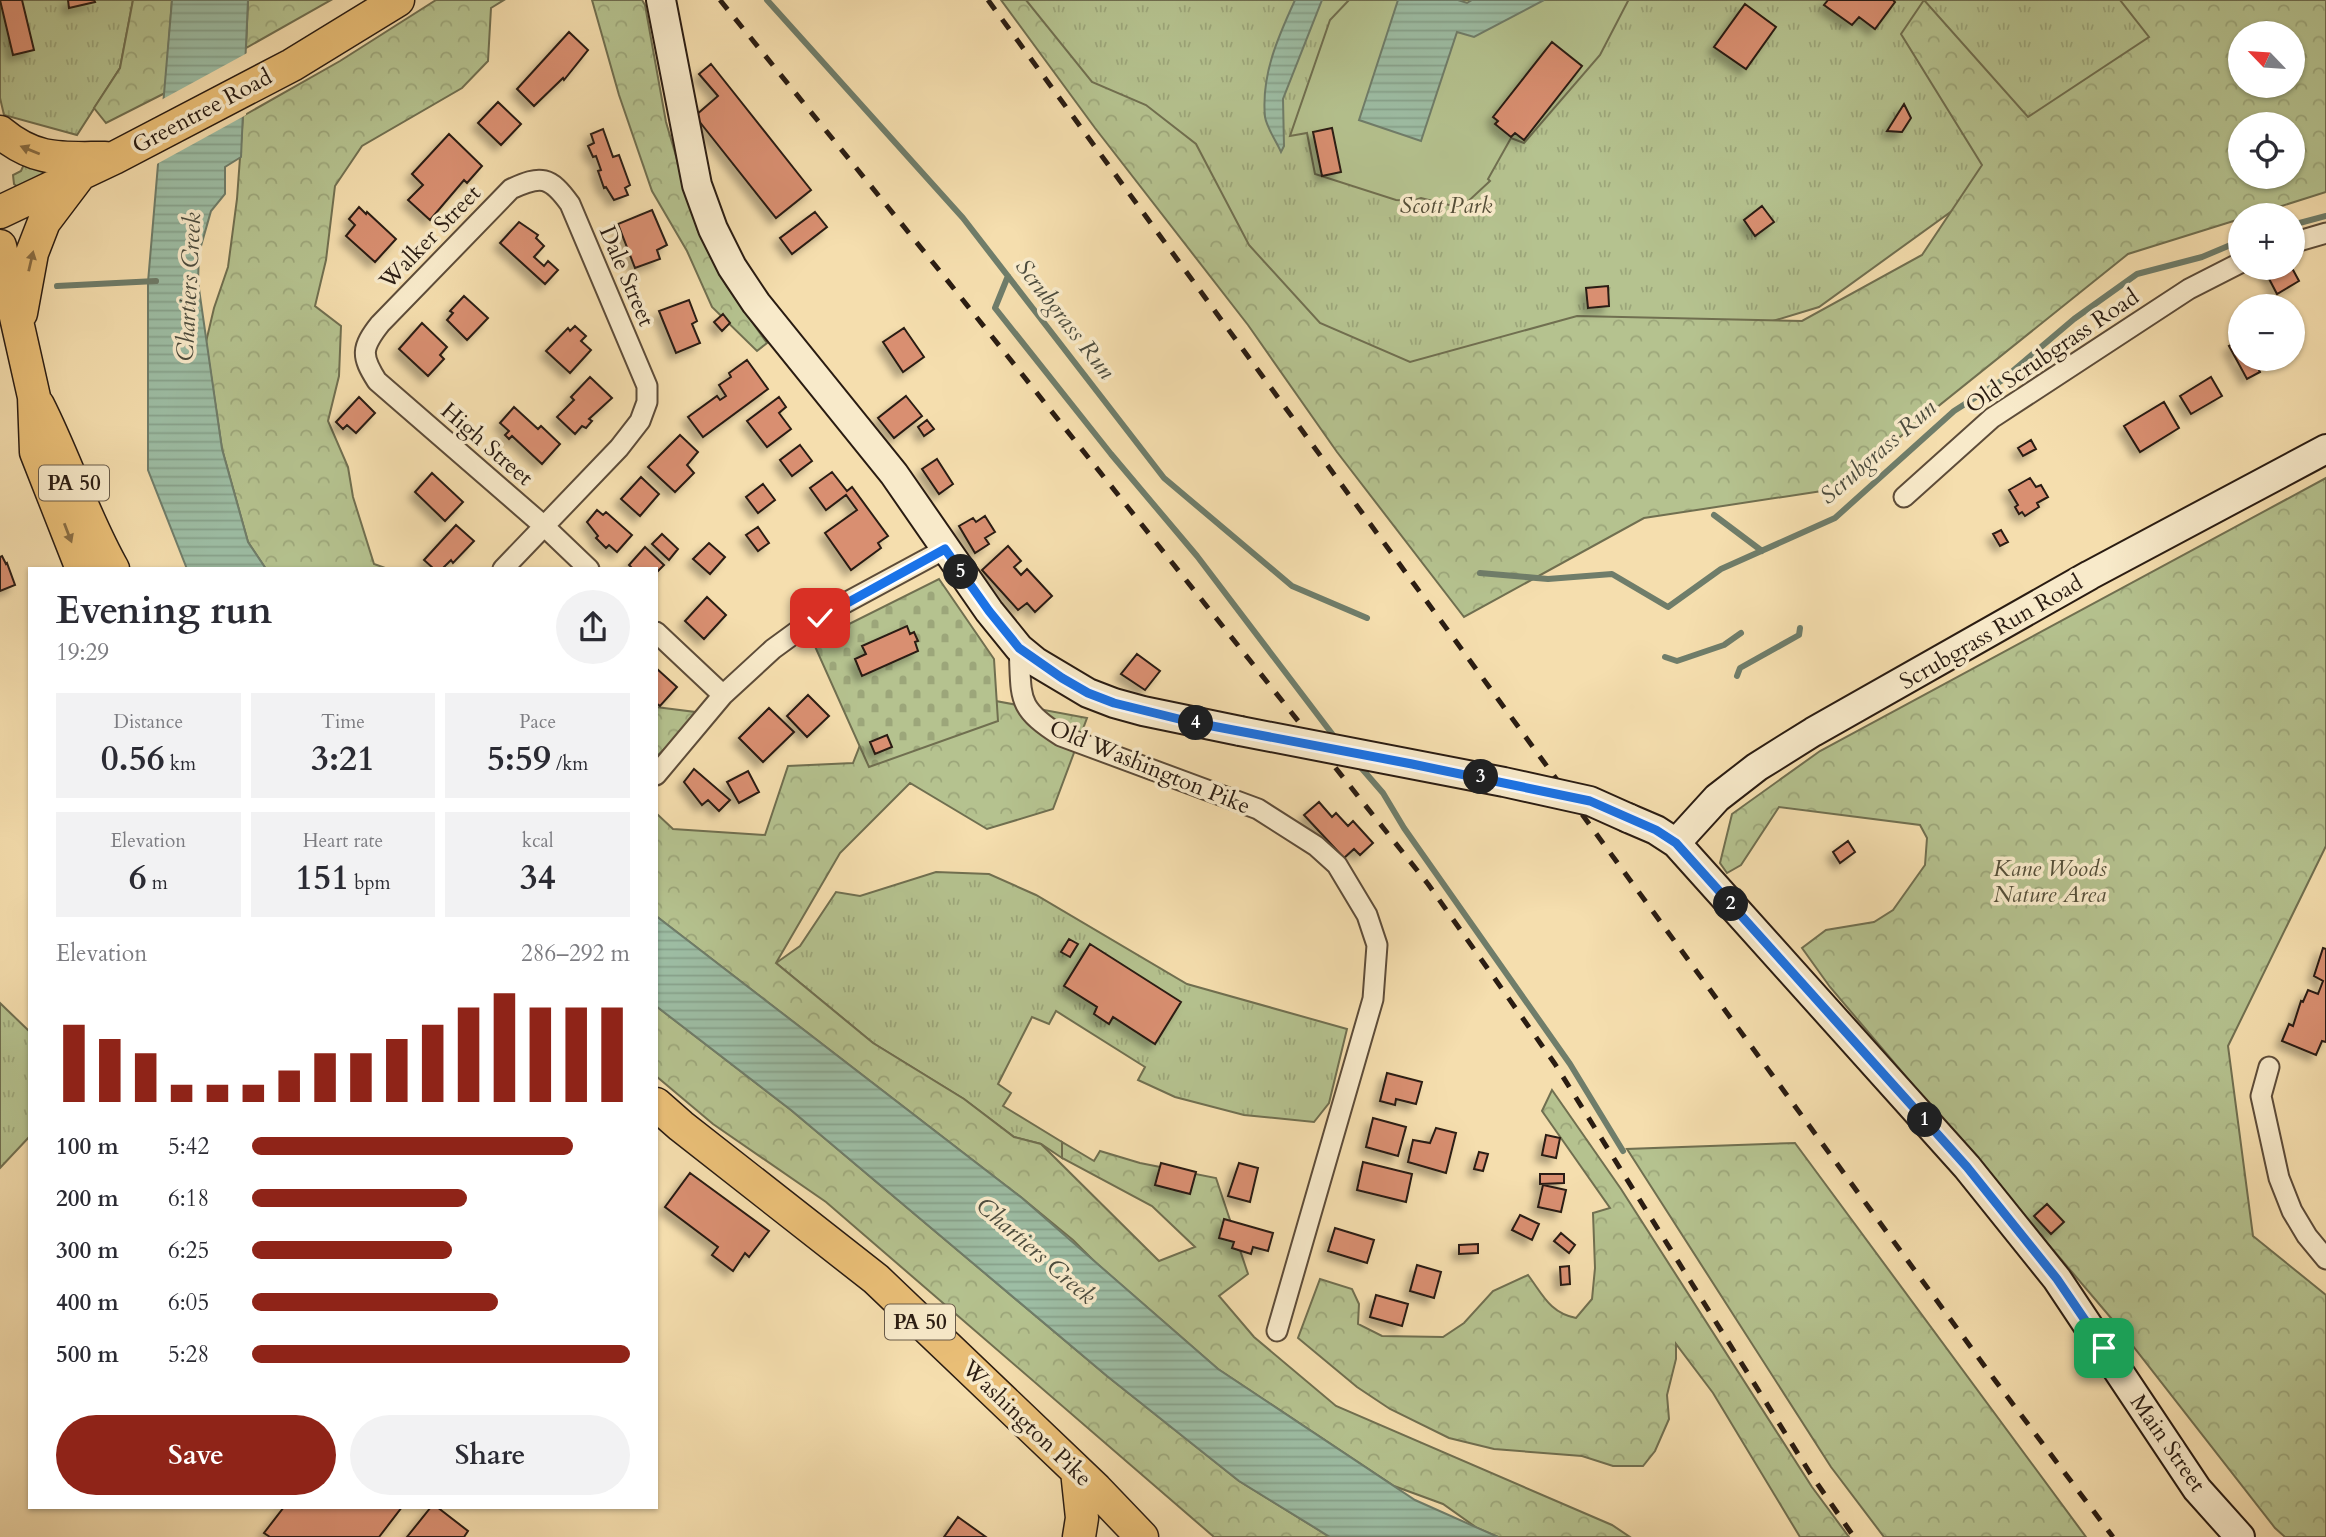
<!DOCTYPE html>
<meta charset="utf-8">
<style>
body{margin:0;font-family:Cardo,serif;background:#f2f2f3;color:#2b2b33;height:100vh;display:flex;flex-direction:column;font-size:26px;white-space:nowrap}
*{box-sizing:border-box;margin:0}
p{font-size:23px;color:#7c7c81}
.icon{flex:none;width:38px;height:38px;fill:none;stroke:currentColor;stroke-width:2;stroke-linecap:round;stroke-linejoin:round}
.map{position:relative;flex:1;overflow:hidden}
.side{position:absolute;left:28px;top:567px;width:630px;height:942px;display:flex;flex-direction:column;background:#fff;border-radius:0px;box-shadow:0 2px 5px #0004}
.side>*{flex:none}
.needle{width:46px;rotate:295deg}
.controls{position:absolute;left:2228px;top:21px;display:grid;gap:14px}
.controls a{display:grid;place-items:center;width:77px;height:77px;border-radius:50%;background:#fff;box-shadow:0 2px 5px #0004;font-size:35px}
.pin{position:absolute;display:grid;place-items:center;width:60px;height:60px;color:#fff;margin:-30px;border-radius:14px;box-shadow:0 4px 10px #0006}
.km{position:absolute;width:35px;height:35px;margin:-18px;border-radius:50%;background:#222;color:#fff;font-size:19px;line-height:35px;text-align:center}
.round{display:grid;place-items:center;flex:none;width:74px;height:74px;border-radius:37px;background:#f2f2f3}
.summary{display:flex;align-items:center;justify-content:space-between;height:119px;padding:0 28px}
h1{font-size:38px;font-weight:800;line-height:52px}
.figures{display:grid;grid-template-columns:repeat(3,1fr);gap:10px;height:119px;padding:7px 28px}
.figures div{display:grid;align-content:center;border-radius:0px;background:#f2f2f3;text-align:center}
.figures b{font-size:35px;font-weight:800}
.figures small{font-size:19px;font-weight:400}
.figures p{font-size:19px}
.chart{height:196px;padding:14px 28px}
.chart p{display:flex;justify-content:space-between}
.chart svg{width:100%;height:126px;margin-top:7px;stroke:#8f2418;stroke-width:6}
.button{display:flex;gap:14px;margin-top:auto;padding:14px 28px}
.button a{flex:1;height:80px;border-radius:42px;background:#8f2418;color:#fff;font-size:28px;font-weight:800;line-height:80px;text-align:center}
.button a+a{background:#f2f2f3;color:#2b2b33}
ul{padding:0 28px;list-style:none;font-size:23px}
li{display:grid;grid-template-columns:112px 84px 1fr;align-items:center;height:52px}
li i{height:18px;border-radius:9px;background:#8f2418}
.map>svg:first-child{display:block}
.grass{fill:url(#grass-tufts);stroke:#706f50;stroke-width:2}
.forest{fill:url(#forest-crowns);stroke:#706f50;stroke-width:2;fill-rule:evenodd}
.cemetery{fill:url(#cemetery-stones);stroke:#706f50;stroke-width:2}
.garden{fill:#b5c28f;stroke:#706f50;stroke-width:2}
.water{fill:url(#water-rules);stroke:#6f7d6a;stroke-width:2}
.pier{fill:#f5deae}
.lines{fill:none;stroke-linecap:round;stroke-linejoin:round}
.stream{stroke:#6f7d6a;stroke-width:6}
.building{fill:#d98f71;stroke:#2a1c12;stroke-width:2;filter:url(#shadow)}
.street-casing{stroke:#5d4c39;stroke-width:23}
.secondary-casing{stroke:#2a1c12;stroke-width:32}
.primary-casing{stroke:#2a1c12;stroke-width:35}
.street{stroke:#f8eaca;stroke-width:19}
.secondary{stroke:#f8eaca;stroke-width:28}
.primary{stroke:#eabf77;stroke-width:32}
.rail{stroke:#2a1c12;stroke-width:5;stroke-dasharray:12 12;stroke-linecap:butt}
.secondary-bridge-casing{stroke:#2a1c12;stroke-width:32;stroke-linecap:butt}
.secondary-bridge{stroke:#f8eaca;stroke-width:28}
.oneway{fill:#8a6e44}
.route-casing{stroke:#fff;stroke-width:14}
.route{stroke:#1a73e8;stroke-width:9}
.labels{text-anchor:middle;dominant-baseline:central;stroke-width:7;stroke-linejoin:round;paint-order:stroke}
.shield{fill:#f8eaca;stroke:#685a49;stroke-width:2}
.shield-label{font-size:21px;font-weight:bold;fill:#2a1c12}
.street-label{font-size:23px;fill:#2a1c12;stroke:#f8eaca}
.park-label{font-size:23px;font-style:italic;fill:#544e38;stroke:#f8eaca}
.water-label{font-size:24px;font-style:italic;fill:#4c4c3e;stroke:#f8eaca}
</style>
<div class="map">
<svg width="2326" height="1537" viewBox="0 0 2326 1537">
<defs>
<pattern id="grass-tufts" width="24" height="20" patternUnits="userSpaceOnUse" patternTransform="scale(1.75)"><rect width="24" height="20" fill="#b5c28f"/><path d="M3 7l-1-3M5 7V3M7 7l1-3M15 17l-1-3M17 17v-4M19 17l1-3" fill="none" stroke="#9ca67a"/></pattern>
<pattern id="forest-crowns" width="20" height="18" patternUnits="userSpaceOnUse" patternTransform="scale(1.75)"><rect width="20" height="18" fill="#b5c28f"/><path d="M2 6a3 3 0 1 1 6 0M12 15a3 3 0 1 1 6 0" fill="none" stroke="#9ca67a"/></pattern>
<pattern id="cemetery-stones" width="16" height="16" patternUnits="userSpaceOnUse" patternTransform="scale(1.75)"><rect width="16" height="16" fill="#b5c28f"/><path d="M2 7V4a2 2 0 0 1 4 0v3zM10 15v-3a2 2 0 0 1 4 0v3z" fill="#9ca67a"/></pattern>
<pattern id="water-rules" width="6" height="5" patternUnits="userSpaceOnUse" patternTransform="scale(1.75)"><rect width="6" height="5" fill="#9dbda4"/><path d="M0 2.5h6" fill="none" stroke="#87a28c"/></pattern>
<filter id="shadow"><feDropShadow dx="-6" dy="6" stdDeviation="3.5" flood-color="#0004"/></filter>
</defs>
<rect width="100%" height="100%" fill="#f5deae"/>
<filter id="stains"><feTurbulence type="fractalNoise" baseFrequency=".00286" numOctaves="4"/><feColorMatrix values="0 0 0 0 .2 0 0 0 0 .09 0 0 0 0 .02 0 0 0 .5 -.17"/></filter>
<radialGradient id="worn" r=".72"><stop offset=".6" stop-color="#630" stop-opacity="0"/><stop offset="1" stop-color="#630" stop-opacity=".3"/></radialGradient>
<path class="grass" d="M0,0h133l-13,68 -43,67 -73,-20 -4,-17z
M1010,0h1123l46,47 -360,260 -446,136z
M25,162l31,6 -37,20 -5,-4 -1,-9 8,-4z
M936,872l53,2 47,21 151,89 160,45 -18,74 -15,19 -70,-7 -69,-18 -37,-17 7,-13 -89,-56 -7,13 -17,-7 -34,67 13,9 -8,13 59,36v16l-21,-14 -27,-7 -50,-38 -91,-56 -97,-80 24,-17 36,-54 24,4z
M0,1003l30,29v104l-30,32z"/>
<path class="forest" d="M133,0h39l-7,93 -59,30 -12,-15 26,-40z
M248,0h83l-85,48z
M436,0h68l-13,8 -3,53 -26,27 -100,58 -27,40 -9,74 -11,46 26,20 -2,50 -11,45 20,46 5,30 21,67 14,5h-122l-18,-27 -26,-93 -16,-107 8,-34 14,-41 9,-68 6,-83 97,-55z
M592,0h50l3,5 21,117 32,109 28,54 41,58 -10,8 -45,-44 -25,-56 -35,-60 -33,-96z
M1001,0h25l66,82 54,23 50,39 53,101 71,78 90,39 167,-46 225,5 120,-66 60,-90 -81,-131 23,-34 104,117 121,-80 -29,-37h206v192l-73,23h-13v4l-112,35 -293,235 -191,29 -180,99 -127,-165 -89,-127 -153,-197zM2240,33h52v53h-52zM2240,124h52v53h-52z
M2326,478v368l-98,200 25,190 73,59v242h-41l-10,-9 -164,-210 -281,-331 -28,-39 24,-18 48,-8 19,-12 32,-45 2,-27 -7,-13 -141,-18 -38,58 -14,8 -7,-10 12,-49 88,-63z
M944,635l52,66 91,17 -34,91 -66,20 -77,-46 -70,70 -64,110 97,80 91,56 50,38 27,7 118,117 36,-14 -43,-41 -90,-48v-16l32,19 6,-10 40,12 76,15 32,96 -29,22 35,41 82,69 276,119 18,12h-132l-21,-9 -34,-24 -49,-18 -176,-117 -123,-107 -22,-22 -51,-42 -366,-282v-103l17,16 92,6 23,-69 65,-3 35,-89z
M656,707l39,5v8l-39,37z
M656,1006l135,104 316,266 132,105 91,56h-116l-388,-335 -113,-78 -57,-48z
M1552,1090l69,99 191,298 37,50h-49l-87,-144 -37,-49v15l-9,36 2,24 -14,32 -12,15h-30l-31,-10 -88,-7 -45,-11 -59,-29 -33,-22 -59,-49 22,-59 32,10 7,15 -1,20 24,12 61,1 21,-14 29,-32 35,-16c15,20 22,38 48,43l16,-19 3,-31 -2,-55 17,-5 -68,-97z
M1795,1143l291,394h-202l-53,-70 -204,-318z"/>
<path class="cemetery" d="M939,579l55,80 4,62 -129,46 -56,-125z"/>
<path class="garden" d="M1349,0h278l1,1 -28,54 -76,88 -13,-5 -23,41 2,2 -29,27 -40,-10 -9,3 -16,-1 -81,-26 -8,-41 -17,3 40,-116z"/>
<path class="water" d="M172,0h76l-7,157 -16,10v27l-14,17 -12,42 -1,29 24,167 26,93 18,27h-79l-39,-99v-188z
M1295,0h27l-39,99 1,47 -3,6c-5,-11 -14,-24 -16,-35 -4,-42 13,-80 30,-117z
M1398,0h60l9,3 5,-3h72l-70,37 -17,-5 -36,109 -62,-21z
M656,916l366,282 196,171 197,131 83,37h-168l-91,-56 -132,-105 -316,-266 -135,-104z"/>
<path class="pier" d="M249,52l-3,63 -91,50 6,-65z"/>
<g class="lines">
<path class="stream" d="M767,0l196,218 201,260 128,108 75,32
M2292,225l34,-9
M1008,276l-13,32 116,146 86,102 139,183
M57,286l99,-5
M1714,515l48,36
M1480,573l68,6 64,-5 56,33 53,-38 114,-51 119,-107 47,-30 73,-62 63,-45 65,-17 38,-16
M1665,657l12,4 47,-16 17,-12
M1737,676l3,-8 59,-33 1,-7
M1357,763l26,30 21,35 166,236 53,87"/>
</g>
<path class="building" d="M0,0h22l12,50 -21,5z
M68,0h26l1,2 -26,6z
M1828,0h65l2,2 -20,27 -16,-12 -7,8 -28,-20z
M1745,4l31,23 -30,42 -32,-22z
M569,32l19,18 -24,30 -1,-2 -29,28 -17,-17z
M1552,42l30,24 -58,74 -9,-7 -4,4 -16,-13 3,-3 -5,-4z
M711,64l100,126 -35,28 -81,-102 23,-20 -19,-22z
M498,102l23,22 -20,21 -23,-22z
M1904,104l7,14 -9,14 -15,-1z
M1332,128l9,44 -19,4 -9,-44z
M603,129l10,28 6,-2 11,30 -5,3 3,7 -14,5 -8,-13 -2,1 -6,-17 3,-1 -5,-14 -3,1 -5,-11 6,-3 -3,-9z
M449,134l33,32 -15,17 -3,-3 -34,40 -22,-20 15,-15 -11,-11z
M1762,206l12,16 -19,14 -11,-16z
M359,207l7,7 1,-2 29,27 -21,23 -29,-26 9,-11 -6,-6z
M652,210l15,35 -10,5 3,9 -25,9 -17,-44z
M815,212l12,15 -35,27 -12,-16z
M519,222l19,13 -2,3 8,8 -10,11 10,9 4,-5 10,9 -13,14 -45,-41z
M2274,268l2,3 6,-3h10l7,13 -22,13 -11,-21z
M1608,286l1,20 -21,2 -2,-20z
M464,296l24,22 -21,22 -20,-20 6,-7 -3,-2z
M689,300l8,21 -5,3 8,19 -24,10 -17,-42z
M723,314l7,9 -8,8 -8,-9z
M422,323l25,24 -7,8 4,4 -16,17 -29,-27z
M575,326l11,10 -5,5 10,9 -21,23 -24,-22 22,-23 2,3z
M904,328l20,29 -21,15 -20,-30z
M2240,341v18h29l-12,7 3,6 -13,7 -18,-33z
M747,360l21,29 -65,48 -15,-20 29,-21 3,4 6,-4 -7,-11 12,-8 -2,-4z
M590,377l22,21 -23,21 3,2 -6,7 -4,-2 -7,8 -18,-17 17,-17 -3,-3z
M2211,377l11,19 -31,18 -11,-18z
M906,396l16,20 -28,22 -16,-20z
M359,397l16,16 -19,20 -9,-8 -4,4 -7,-7z
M779,397l7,10 -7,6 12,16 -24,18 -20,-26z
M2164,402l15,26 -39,24 -16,-26z
M514,407l24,22 3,-3 19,18 -18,20 -30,-28 -3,3 -4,-4 4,-4 -9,-8z
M927,420l7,9 -10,7 -6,-9z
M680,435l18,17 -11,13 7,8 -19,19 -27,-25z
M2031,440l5,9 -13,7 -5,-8z
M800,445l12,16 -20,15 -12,-16z
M937,459l16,25 -14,10 -17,-25z
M832,472l15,19 5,-4 36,49 -10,7 3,5 -30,22 -26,-37 32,-23 -11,-15 -20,15 -16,-22z
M432,473l31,29 -18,19 -30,-29z
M641,477l18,17 -19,22 -19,-17z
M2030,478l6,9 5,-2 7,12 -11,6 2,4 -14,9 -3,-4 -3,2 -4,-7 3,-2 -9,-15z
M763,484l12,16 -17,13 -12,-16z
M597,510l6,5 3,-3 26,23 -15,17 -8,-7 -3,3 -10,-10 2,-2 -11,-14z
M985,516l10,16 -10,6 4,6 -14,9 -16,-27 14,-8 3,4z
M456,525l18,16 -21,22 -2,-3 -9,9h-8l-10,-9z
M758,527l11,16 -11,8 -12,-16z
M2001,530l7,12 -8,4 -7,-12z
M662,534l16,15 -9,11 -17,-16z
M709,543l16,14 -15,17 -17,-15z
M1008,546l13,15 -7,6 7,8 6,-6 25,27 -17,16 -8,-9 -9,7 -36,-40z
M645,547l19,18 -8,8v-4h-23l-4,-4z
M2,556l4,8 1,-1 8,22 -15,6v-34z
M707,597l19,18 -22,24 -19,-18z
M907,626l3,8 4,-2 4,9 -3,1 3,9 -56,25 -7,-17 11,-5 -4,-8z
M1137,654l23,17 -15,19 -24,-16z
M656,668l21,19 -17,19 -4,-3z
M808,695l21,21 -22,21 -20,-21z
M769,708l25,24 -31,30 -24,-24z
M887,735l5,12 -17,7 -5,-12z
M694,769l36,31 -11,11 -11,-11 -6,5 -18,-23z
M748,771l11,21 -20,11 -12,-21z
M1319,802l13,15 4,-4 12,13 5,-5 20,22 -13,12 -6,-6 -10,9 -40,-43z
M1848,841l7,11 -15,11 -7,-11z
M1069,939l9,5 -8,13 -9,-5z
M1090,944l91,58 -26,42 -42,-27 -4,7 -15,-10 3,-7 -33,-21z
M2323,948l3,1v93l-4,-1 -6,14 -34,-14 7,-17 4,2 8,-25 2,1 5,-12 10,4 5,-13 -9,-5z
M1387,1073l35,9 -6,22 -20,-5 -1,6 -15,-4z
M1373,1118l33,9 -8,29 -32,-9z
M1436,1128l20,5 -10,40 -38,-11 5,-22 17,3z
M1546,1135l14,3 -4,20 -14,-3z
M1479,1152l9,2 -5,17 -9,-2z
M1363,1162l49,12 -6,28 -49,-12z
M1161,1163l35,9 -6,22 -35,-9z
M1239,1163l19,5 -8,34 -22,-6z
M690,1173l79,58 -20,26 -4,-4 -12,18 -21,-16 6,-8 -53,-40z
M1540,1174h24v9l-24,1z
M1543,1185l23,5 -5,22 -23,-5z
M2047,1204l17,18 -13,12 -17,-18z
M1520,1215l19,9 -7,16 -20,-10z
M1224,1219l49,14 -5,18 -15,-4 -2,7 -19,-6 2,-6 -15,-4z
M1335,1228l39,12 -7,23 -39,-12z
M1561,1233l14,12 -6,8 -15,-12z
M1478,1244v9l-19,1v-9z
M1417,1265l24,7 -7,26 -24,-7z
M1569,1266l1,18 -9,1 -1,-18z
M1376,1295l32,9 -6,22 -32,-9z
M284,1507h118l-23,30h-109l-6,-4z
M431,1507h6l31,24 -4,6h-57z
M958,1517l28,20h-42z"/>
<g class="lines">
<g class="street-casing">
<path id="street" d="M2292,243l34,-10
M1904,497l88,-79 197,-129 51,-26
M503,569l116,-121 21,-27 7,-19v-16l-77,-182c-20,-28 -29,-29 -59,-15l-131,135c-19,24 -19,32 -3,57l167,145 45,43
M656,632l67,63
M1019,648c3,50 -4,59 42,88l197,73 58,37 21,19 30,50 10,30 -4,54 -96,332
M656,775l67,-80 50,-46 37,-27 135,-73
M2269,1067l-8,29 18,82 13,33 15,25 19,23"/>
</g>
<g class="secondary-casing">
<path id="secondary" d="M661,0l36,185 16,44 19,38 24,36 138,171 95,137 30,37 17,14 52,31 26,10 29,8 97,20
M1628,818l28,12 20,13 291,324 90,112 140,210 43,48
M1676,843l41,-45 40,-31 56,-35 277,-157 236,-126"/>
</g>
<g class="primary-casing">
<path id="primary" d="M0,132c36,30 61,26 105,26
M0,212l114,-54 178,-93 106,-65
M0,246l34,151 2,55 46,117
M21,313l11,-60 12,-31 34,-45
M38,405c27,53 45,111 75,164
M656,1104l25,22 195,153 220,210 46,48
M1077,1471l5,47 -3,19"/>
</g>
<use href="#street" class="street"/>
<use href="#secondary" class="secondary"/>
<use href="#primary" class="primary"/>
<path class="rail" d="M720,0l219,270 489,614 127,180 255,409 44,64
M988,0l1006,1379 119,158"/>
<g class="secondary-bridge-casing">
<path id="secondary-bridge" d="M1240,731l264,51 86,19 38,17"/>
</g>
<use href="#secondary-bridge" class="secondary-bridge"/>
</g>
<defs><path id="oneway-solid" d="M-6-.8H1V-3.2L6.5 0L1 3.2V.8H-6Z" transform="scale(1.75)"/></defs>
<g class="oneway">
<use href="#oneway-solid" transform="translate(30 150) rotate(-158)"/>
<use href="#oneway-solid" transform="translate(31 261) rotate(-77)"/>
<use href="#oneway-solid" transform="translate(68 533) rotate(69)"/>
</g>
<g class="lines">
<g class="route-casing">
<path id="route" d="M820,618l125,-69 44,62 30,37 43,30 26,15 26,10 77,19 221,42 178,37 66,29 20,13 291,324 90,112 47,69"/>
</g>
<use href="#route" class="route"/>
</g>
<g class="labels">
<g class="shield">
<rect x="39" y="465.5" width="70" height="35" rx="5"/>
<rect x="885" y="1304.5" width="70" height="35" rx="5"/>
</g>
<g class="shield-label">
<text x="74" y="483">PA 50</text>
<text x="920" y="1322">PA 50</text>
</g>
<g class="street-label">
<text transform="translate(202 111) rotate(-28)">Greentree Road</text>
<text transform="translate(430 237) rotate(-46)">Walker Street</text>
<text transform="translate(627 276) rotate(67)">Dale Street</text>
<text transform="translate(2052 351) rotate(-34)">Old Scrubgrass Road</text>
<text transform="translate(487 444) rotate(41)">High Street</text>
<text transform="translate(1991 632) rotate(-30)">Scrubgrass Run Road</text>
<text transform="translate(1150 767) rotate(22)">Old Washington Pike</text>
<text transform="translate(1027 1423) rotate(44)">Washington Pike</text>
<text transform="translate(2168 1443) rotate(55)">Main Street</text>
</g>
<g class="park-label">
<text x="1446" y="205">Scott Park</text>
<text x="2050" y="868">Kane Woods<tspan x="2050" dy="26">Nature Area</tspan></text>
</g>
<g class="water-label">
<text transform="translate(189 287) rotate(-87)">Chartiers Creek</text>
<text transform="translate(1065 319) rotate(52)">Scrubgrass Run</text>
<text transform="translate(1878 452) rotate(-41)">Scrubgrass Run</text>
<text transform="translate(1036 1251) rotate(41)">Chartiers Creek</text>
</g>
</g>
<rect width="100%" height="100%" filter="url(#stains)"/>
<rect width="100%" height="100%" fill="url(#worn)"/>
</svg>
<div class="controls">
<a><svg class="needle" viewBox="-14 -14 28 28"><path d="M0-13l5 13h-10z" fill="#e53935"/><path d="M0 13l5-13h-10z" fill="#7c7c81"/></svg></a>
<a><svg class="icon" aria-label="locate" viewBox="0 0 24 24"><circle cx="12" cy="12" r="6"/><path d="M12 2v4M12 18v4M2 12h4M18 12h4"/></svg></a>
<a>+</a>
<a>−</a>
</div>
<div class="pin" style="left:2104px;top:1348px;background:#1e9e55"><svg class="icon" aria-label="arrive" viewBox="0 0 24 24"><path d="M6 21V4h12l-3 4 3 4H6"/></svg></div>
<div class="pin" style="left:820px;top:618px;background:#d93025"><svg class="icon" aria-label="check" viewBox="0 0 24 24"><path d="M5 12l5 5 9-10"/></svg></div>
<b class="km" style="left:1925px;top:1120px">1</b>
<b class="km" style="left:1731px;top:904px">2</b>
<b class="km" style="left:1481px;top:777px">3</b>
<b class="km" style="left:1196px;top:723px">4</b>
<b class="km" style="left:961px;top:572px">5</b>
<section class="side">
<div class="summary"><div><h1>Evening run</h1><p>19:29</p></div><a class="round"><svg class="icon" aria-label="share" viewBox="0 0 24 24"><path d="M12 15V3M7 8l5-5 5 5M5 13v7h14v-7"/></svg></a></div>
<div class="figures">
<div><p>Distance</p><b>0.56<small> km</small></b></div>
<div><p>Time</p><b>3:21</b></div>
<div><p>Pace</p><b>5:59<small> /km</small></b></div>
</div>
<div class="figures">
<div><p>Elevation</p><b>6<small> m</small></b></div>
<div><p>Heart rate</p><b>151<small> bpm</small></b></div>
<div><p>kcal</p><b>34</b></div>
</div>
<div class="chart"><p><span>Elevation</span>286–292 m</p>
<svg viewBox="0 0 160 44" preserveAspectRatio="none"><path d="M5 44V17M15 44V22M25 44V27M35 44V38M45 44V38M55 44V38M65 44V33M75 44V27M85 44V27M95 44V22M105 44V17M115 44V11M125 44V6M135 44V11M145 44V11M155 44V11"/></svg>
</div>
<ul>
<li><b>100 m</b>5:42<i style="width:85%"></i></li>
<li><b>200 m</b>6:18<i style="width:57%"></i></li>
<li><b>300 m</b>6:25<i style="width:53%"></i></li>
<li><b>400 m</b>6:05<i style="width:65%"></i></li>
<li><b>500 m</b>5:28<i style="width:100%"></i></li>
</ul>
<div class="button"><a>Save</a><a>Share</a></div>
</section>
</div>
